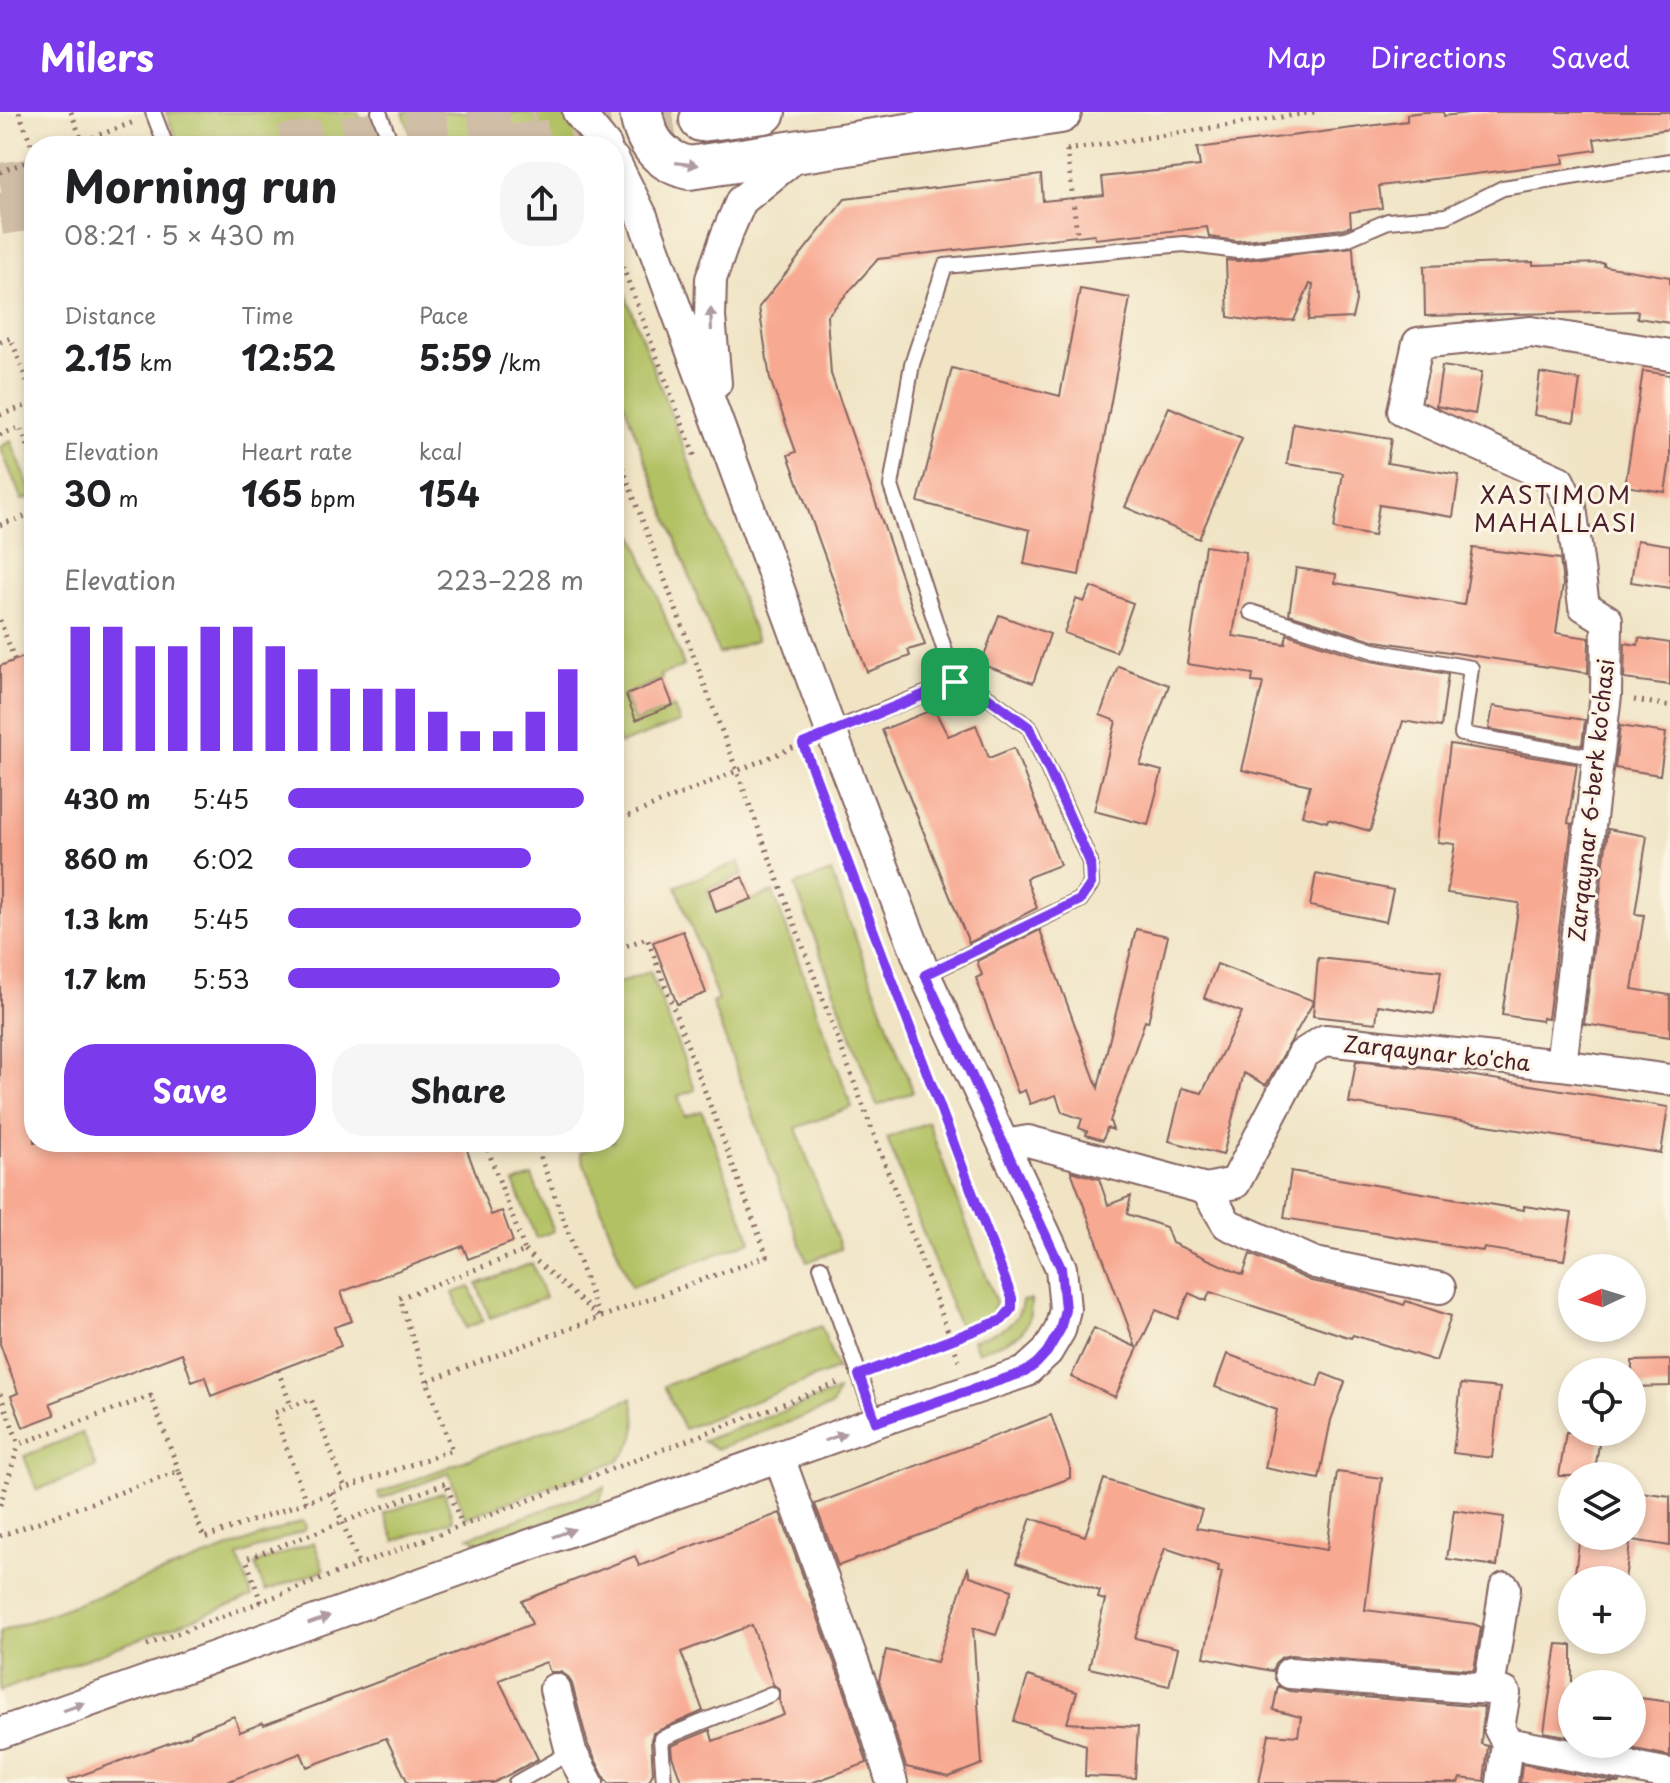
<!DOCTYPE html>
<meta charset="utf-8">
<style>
body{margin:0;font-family:"Playpen Sans",sans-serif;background:#f6f6f6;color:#202124;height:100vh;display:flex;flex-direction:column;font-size:30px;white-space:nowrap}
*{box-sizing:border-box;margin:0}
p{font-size:26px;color:#757577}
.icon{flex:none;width:44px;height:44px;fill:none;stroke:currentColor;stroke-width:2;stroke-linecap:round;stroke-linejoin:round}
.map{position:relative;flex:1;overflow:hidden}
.details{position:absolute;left:24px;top:24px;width:600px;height:1016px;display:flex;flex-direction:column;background:#fff;border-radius:32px;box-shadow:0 4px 12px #0003}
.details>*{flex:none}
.needle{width:52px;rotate:266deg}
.controls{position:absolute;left:1558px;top:1142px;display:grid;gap:16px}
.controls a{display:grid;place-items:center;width:88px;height:88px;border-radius:50%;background:#fff;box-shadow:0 4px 12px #0003;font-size:40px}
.pin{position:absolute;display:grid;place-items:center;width:68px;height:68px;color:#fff;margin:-34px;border-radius:16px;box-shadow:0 4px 12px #0006}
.round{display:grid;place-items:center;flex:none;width:84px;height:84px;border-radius:32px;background:#f6f6f6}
.overview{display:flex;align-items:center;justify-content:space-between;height:136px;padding:0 40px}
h1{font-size:44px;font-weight:700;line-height:60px}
.figures{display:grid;grid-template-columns:repeat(3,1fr);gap:12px;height:136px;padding:8px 40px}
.figures div{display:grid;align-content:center}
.figures b{font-size:34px;font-weight:700}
.figures small{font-size:22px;font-weight:400}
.figures p{font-size:22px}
.chart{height:224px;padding:16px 40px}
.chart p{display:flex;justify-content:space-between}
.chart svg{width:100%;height:144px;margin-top:8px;stroke:#7c3aed;stroke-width:6}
.action{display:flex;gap:16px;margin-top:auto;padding:16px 40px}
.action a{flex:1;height:92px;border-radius:32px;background:#7c3aed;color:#fff;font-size:32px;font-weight:700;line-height:92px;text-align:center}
.action a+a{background:#f6f6f6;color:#202124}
ul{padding:0 40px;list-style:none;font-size:26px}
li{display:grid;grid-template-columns:128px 96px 1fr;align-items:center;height:60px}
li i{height:20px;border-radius:10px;background:#7c3aed}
header{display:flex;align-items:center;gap:48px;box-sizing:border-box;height:112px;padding:0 40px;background:#7c3aed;color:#fff}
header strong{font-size:38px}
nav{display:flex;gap:44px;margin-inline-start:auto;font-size:28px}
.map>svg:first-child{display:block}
.green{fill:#b2c164;stroke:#7e7048;stroke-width:2}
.building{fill:#f8a992}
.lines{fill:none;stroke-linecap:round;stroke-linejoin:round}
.secondary-tunnel{stroke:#cfbda6;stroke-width:42;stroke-dasharray:42 21;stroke-linecap:butt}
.service-casing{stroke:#846461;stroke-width:18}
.minor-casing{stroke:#846461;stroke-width:34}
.secondary-casing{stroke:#846461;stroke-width:46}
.path{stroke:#846461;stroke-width:5;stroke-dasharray:2 6;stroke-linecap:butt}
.service{stroke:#fff;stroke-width:14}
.minor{stroke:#fff;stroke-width:30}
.secondary{stroke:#fff;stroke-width:42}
.oneway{fill:#ae9aa0}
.route-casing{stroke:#fff;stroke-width:16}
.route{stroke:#7c3aed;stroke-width:10}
.labels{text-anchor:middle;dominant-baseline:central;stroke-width:6;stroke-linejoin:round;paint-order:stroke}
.street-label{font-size:22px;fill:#4a1f2b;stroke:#fcf5e5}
.neighbourhood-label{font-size:24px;letter-spacing:2px;fill:#4a1f2b;stroke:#fcf5e5}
</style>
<header>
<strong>Milers</strong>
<nav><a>Map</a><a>Directions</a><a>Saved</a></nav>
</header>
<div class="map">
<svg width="1670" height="1671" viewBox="0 0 1670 1671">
<rect width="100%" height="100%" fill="#fcf5e5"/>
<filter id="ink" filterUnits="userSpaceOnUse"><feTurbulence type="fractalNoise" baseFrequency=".0125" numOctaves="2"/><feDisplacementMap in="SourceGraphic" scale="16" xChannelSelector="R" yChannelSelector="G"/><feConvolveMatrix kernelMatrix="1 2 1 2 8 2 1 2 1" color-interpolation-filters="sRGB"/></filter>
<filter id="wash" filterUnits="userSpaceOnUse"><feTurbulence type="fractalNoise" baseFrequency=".006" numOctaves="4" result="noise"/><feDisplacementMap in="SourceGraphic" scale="32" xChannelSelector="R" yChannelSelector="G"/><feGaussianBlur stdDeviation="1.8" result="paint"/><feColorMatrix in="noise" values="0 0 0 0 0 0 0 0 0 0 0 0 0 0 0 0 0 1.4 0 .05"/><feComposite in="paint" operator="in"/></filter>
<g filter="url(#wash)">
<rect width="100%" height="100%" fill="#f0e4c5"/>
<path class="green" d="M166,0h192l13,34h-192z
M403,0h160l24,34h-172z
M614,153l143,375 -38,14 -105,-277z
M11,329l22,55 -11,4 -22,-53z
M614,372l70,182 -23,9 1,4 -38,16 11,27 39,-15 6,15 -60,22 -6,-16z
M739,750l4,13 -36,14 9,24 57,-21 79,215 -56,21 45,121 -34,13 -95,-259 6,-3 -42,-114z
M831,760l82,220 -36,14 -82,-221z
M650,859l45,119 -17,6 7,20 17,-5 49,130 -120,46 -51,-134 16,-7 -1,-4h19v-157z
M928,1010l68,180 -4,15 -32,12 -73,-191z
M532,1064l22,55 -18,7 -22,-55z
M532,1151l13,35 -55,20 -13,-34z
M470,1175l13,34 -17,7 -13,-35z
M1031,1188c1,39 -23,40 -53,52l-5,-12c22,-8 46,-12 49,-39z
M821,1214l16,43 -153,60 -20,-43z
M838,1279l-6,15 -115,43 -15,-8z
M632,1286c6,26 7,44 -14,63l-152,57 -17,-45 -69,26 -2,-6z
M82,1321l14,34 -59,23 -13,-34z
M605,1375l-6,15 -115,43 -15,-8z
M444,1380l9,28 -58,21 -11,-28z
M303,1409l3,4 -1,5 -67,26 14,41 -252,94v-59z
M314,1430l10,28 -59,21 -10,-27z"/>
<g id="blocks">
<path class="building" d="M1425,0h18l1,4 33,-4h193v17l-76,10 2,11 -33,5 1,8 -185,23 3,22 -32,4 1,14 -8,3 -106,12 -28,-4 -2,-10 -112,12 -1,-5 -216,25 -51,57 4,58 94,271 -17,5 2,6 -43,16 -79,-217 8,-3 -26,-73 -11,-72 86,-108 196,-24 2,26 61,-6 -2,-18 98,-11 -3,-18 210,-27v-7z
M1353,135l3,54 -4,17 -44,2 5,-35 -3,-1 -16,36 -35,2 -31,-5 -2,-57 12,1z
M1533,150v3l71,-2v3l66,11v46l-33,-5 1,-7 -213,5 -1,-50z
M1080,177l50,9 -51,277 -55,-11 6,-34 -112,-28 34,-134 108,28z
M1442,254l40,6 -7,42 -39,-8z
M1643,259l27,4v86l-5,31 -40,-6z
M1540,261l40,7 -6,42 -40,-7z
M1169,295l73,32 -43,100 -74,-32z
M1293,311l98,16 -4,24 72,12 -6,42 -74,-12 -5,31 -40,-7 9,-56 -56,-9z
M1637,428l33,5v43l-39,-6z
M1205,434l41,6 -13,84 52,8 2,-10 84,27 77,13 -7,53 -38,-6 -33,110 -42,-12 -1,3 -25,-7 8,-30 -68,-15 21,-87 -11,-1 1,-8 -66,-10z
M1473,436l87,11 3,25 -7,49 33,5 -1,35 -212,-32 -87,-27 7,-46 40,6 -1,9 129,22z
M1091,475l42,16 -17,49 -52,-19 12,-34 8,3z
M999,503l51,19 -17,49 -52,-19z
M1639,526l31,5v42l-46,-6 1,-36 13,2z
M34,541v489h430l27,73 11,-4 11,31 -45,17 -5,-13 -122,46 11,29 -18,6 7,19 -63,24 -67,26 -6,-19 -13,5 -10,-29 -132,50 5,12 -32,12 -12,-31 7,-3 -18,-49v-678z
M1118,554l51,19 -29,80 22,6 -14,54 -54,-14 22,-90 -16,-6z
M663,568l10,25 -37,15 -10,-25z
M1493,594l92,14 -3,25 -93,-16z
M934,597l14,27 28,-11 13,33 25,-10 46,117 -34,13 11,30 -68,35 -87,-213z
M1620,614l46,7 -6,42 -45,-7z
M1450,632l127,20 -9,59 4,1 -24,195 -6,-1v3l-40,-6 17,-112 -72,-10 8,-49 -17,-2z
M1608,717l39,7 -12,78 9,1 -12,74 38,6v42l-86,-13z
M1316,762l77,16 -7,32 -76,-16z
M743,765l9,22 -36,13 -7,-22z
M1136,817l32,7 -20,86 -3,-1 -35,100 3,9 -6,-2 -4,12 -17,-5 1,-4 -8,-3 3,-9 -20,-7 -6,-17 -26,9 -5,-14 -7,3 -42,-115 6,-3 -5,-14 63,-31 58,158z
M683,819l23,62 -29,11 -24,-62z
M1318,846l123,13 -7,43 -56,-9 -2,18 -63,-7z
M1217,852l97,37 -48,84 -22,-12 -21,82 -54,-14 13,-53 20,5 40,-81 -38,-14z
M1356,949l81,9 231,37 -7,46 -312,-50z
M1071,1059l28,8 9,26 23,-9 -4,18 39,13 6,16 71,32 7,-21 61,27 47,9 46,15 2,-4 45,15 -15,45 -83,-26 -2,3 -141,-46 -4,9 -17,-8 -11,26 -22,-9 -41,87 -44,-20 23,-49 42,19z
M1291,1059l233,39v-4l48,7 -8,47 -80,-12 -1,3 -199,-33z
M1227,1242l90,33 5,-14 23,9 -14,38 -12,59 -54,-11 12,-58 -62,-23z
M1670,1248v26l-38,1v-26z
M1461,1272l39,4 -8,70 -39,-5z
M1051,1303l19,53v10l-232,88 -23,-62z
M1566,1320h35l-7,44h-35z
M1337,1360l45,6 -17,132 109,14 7,3 -7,43 -183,-15 -9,2 -7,6 -3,8 -68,-14 18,-85h-4l1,-6 -54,-18 -30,90 43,10 -9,38 -80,-18 16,-68 -7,-2 2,-7 -84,-28 15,-45 54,18 19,-57 98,31 -6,18 131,22z
M1632,1379l38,5v50l-38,-6z
M1454,1398l50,7 -7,49 -50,-7z
M780,1401l66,182 21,68 -56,20h-129l-10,-27 -1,-10 39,-16 3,11 71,-26 -5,-15 1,-9 -7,-7 -21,-59 -71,27 22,59 -50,22 -2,7 2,33 -5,10h-39l-4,-4 -17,-34 -16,-61 -4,-7 -7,-5h-11l-4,-10 -47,18 39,79 -45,24h-85l-22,-45 -79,29 -6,-14 -77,30h-155l-1,-3 123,-45v-2l43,-17 6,16 23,-9 1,2 268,-101 -10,-23 113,-45 4,10z
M1580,1424h51l-6,44h-51z
M968,1456l2,8 42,14 -16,45 -23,-7 9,136 -33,13 -43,-10 -27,-86 7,-31 51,12z
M1557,1532l15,1v92l-28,-5z
M1028,1564l49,16 -10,31 71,4 -3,51 -50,-2 1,-31 -72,-24z
M1278,1574l11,5 195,16 -3,37 7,2 -4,35 -24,-3 -2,5h-199l10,-49 29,2 3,-19 -28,-7z
M1632,1585l38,5v54l-61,-12h23z
M1522,1652l99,19h-101z"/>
</g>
</g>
<g filter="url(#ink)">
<use href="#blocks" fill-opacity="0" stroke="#846461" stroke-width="2"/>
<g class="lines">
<path class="secondary-tunnel" d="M281,34l254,-34
M508,34l193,-26
M0,72l34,-5
M0,102l34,-5"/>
<g class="service-casing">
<path id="service" d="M153,0l13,34
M379,0l13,34
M1251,500l123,39 97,17 -9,66 136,24
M831,619l124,-49 -64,-196 21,-122 33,-98 239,-22 53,7 109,-12 42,-18 58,-5 57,-28 167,-27
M925,863l155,-75 11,-16 -1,-22 -60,-134 -56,-41 -19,-5
M821,1155l55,155
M516,1671l55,-31
M664,1671l-3,-44 110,-45"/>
</g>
<g class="minor-casing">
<path id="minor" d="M578,0l28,34
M716,271l-6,-66 1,-38 15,-43 15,-35 59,-48
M1561,953l45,-370 1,-75 -23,-14 -13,-99 -12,-26 -156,-70 15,-68 113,-11 139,23
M1005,1033l23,-4 178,48 29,-6 68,-129 22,-14 236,25 109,15
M1206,1077l21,35 88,39 125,25
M779,1345l84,232 29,94
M1290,1561l199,16 16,4 -6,35 8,15 163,31
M555,1577l16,63 17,31
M1489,1577l16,-101
M0,1621l876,-311 149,-50 22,-20 13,-22 5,-21 -4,-41 -136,-293 -94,-244 -189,-515 -28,-56
M1502,1671l5,-40"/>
</g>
<g class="secondary-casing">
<path id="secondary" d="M641,0c4,29 19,49 48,56l371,-56
M701,8l63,-8"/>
</g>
<path class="path" d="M19,0l15,40
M71,0l11,29
M70,34l64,-24
M1067,38l248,-38
M1067,38l10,83
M0,60l34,-13
M614,132l82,216
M0,230l11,-4 23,63
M0,303l34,-12
M0,323l20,-8 14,36
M614,333l346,918
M0,413l34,-12
M0,508l15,41
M1634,588l36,6
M614,710l190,-79
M535,1030l64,174
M525,1139l73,65
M880,1255l122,-47 10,-12v-10l-114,-301
M278,1258l13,36
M427,1269l-28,-83 126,-47 -40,-109
M0,1282l19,50 132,-48 28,75
M331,1381l28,72
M306,1390l-32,-89 37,-14 34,89
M0,1393l19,-61
M0,1424l179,-65 25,67 248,-88 -25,-69 340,-125 -120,-318 -33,12
M261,1490l-15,-43 200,-76 16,42
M147,1533l694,-263"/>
<use href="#service" class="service"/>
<use href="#minor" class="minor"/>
<use href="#secondary" class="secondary"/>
</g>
<defs><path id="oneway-solid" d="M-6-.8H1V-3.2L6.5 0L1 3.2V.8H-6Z" transform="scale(2)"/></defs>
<g class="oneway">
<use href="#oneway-solid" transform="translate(687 52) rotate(7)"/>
<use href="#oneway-solid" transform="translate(711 207) rotate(-92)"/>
<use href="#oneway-solid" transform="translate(835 1325) rotate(-20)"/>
<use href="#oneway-solid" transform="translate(564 1421) rotate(-20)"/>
<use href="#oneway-solid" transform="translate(319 1508) rotate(-20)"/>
<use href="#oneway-solid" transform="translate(74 1595) rotate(-20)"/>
</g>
</g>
<g class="lines" filter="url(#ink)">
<g class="route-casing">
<path id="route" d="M955,570l19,5 56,41 60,134 1,22 -11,16 -155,75 136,293 4,41 -5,21 -13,22 -10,11 -12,9 -149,50 -17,-47 143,-55 10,-12v-10l-209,-554z"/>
</g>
<use href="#route" class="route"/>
</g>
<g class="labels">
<g class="street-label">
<text transform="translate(1590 688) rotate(-84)">Zarqaynar 6-berk ko'chasi</text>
<text transform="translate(1437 940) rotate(6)">Zarqaynar ko'cha</text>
</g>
<g class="neighbourhood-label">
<text x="1556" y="382">XASTIMOM<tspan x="1556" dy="28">MAHALLASI</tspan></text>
</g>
</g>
</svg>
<div class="controls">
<a><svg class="needle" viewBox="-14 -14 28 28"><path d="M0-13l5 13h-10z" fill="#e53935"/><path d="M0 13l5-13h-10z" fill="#757577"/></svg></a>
<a><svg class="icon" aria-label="locate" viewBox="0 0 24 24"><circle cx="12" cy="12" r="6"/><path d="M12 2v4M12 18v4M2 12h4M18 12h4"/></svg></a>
<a><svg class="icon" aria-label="layers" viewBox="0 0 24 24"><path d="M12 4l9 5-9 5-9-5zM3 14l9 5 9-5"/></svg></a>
<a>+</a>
<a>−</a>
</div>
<div class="pin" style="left:955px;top:570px;background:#1e9e55"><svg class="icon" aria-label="arrive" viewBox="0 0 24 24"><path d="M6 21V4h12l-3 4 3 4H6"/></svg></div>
<section class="details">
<div class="overview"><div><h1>Morning run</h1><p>08:21 · 5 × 430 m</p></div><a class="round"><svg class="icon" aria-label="share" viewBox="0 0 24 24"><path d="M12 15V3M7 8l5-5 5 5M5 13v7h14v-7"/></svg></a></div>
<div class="figures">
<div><p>Distance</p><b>2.15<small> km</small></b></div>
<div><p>Time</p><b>12:52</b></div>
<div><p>Pace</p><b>5:59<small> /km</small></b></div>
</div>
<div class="figures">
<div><p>Elevation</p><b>30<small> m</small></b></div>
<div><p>Heart rate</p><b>165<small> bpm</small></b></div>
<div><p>kcal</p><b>154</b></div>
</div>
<div class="chart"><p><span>Elevation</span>223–228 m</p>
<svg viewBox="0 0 160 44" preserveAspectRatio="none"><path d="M5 44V6M15 44V6M25 44V12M35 44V12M45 44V6M55 44V6M65 44V12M75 44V19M85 44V25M95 44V25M105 44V25M115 44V32M125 44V38M135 44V38M145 44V32M155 44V19"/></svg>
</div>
<ul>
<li><b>430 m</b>5:45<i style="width:100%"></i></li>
<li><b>860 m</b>6:02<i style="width:82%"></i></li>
<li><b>1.3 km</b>5:45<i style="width:99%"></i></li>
<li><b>1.7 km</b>5:53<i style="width:92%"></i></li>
</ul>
<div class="action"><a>Save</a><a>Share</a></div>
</section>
</div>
